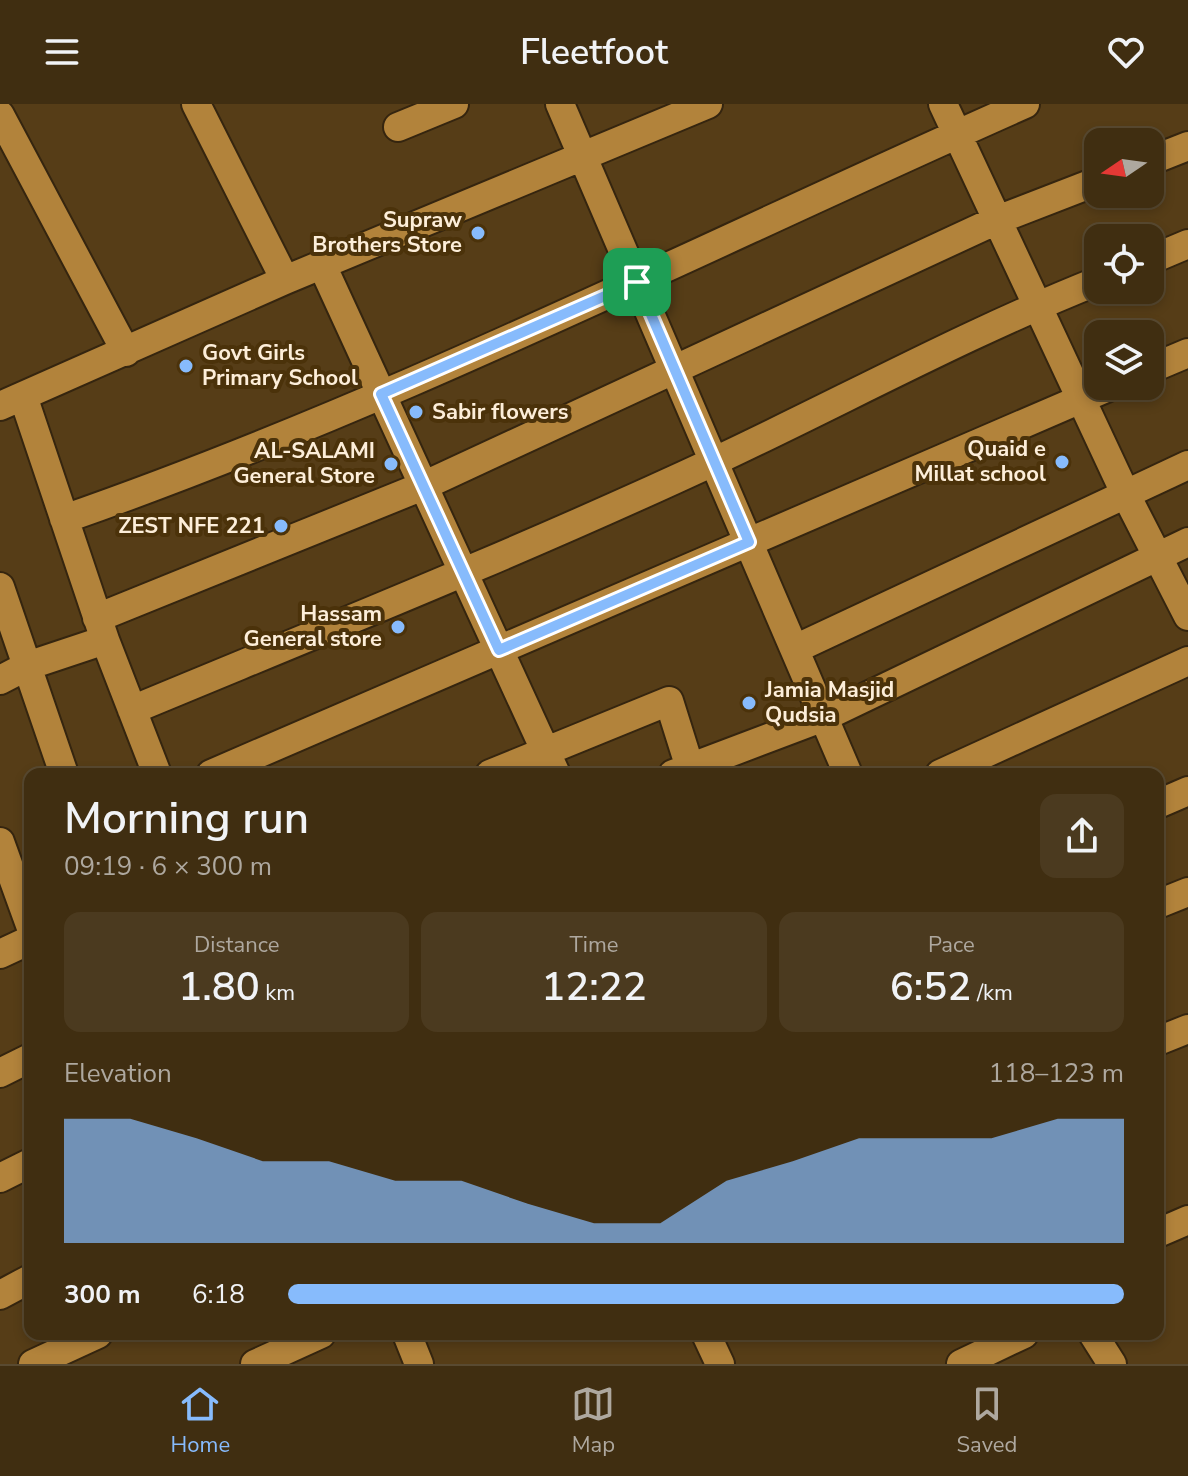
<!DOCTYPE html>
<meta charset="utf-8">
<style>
body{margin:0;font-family:"Nunito Sans",sans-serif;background:#4b3a1f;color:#f1f3f6;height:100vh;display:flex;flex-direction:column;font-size:30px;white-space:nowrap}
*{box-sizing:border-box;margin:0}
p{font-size:26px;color:#aea89f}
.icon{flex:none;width:44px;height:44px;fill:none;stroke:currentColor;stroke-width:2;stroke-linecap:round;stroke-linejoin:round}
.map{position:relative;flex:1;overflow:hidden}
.sheet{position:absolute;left:24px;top:664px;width:1140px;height:572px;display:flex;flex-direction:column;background:#402e11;border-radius:16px;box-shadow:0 4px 12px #0003,0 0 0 2px #594a31}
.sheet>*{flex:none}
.needle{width:52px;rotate:257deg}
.tools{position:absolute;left:1084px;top:24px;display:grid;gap:16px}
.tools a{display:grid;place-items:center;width:80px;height:80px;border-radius:16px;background:#402e11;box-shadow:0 4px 12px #0003,0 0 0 2px #594a31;font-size:40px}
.pin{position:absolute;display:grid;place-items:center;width:68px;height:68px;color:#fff;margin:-34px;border-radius:16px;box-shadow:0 4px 12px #0006}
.round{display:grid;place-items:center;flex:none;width:84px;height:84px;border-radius:16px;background:#4b3a1f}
.head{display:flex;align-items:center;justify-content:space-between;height:136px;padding:0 40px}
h1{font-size:44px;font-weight:600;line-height:60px}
.figures{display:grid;grid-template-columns:repeat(3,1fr);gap:12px;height:136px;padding:8px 40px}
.figures div{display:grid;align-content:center;border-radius:16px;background:#4b3a1f;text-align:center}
.figures b{font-size:40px;font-weight:600}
.figures small{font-size:22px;font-weight:400}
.figures p{font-size:22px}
.chart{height:224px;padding:16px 40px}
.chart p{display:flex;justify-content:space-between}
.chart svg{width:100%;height:144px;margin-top:8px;fill:#87bbfc;opacity:.7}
ul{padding:0 40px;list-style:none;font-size:26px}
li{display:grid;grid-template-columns:128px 96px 1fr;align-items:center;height:60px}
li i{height:20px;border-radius:10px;background:#87bbfc}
header{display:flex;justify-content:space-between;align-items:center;height:104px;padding:0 40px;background:#402e11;font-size:36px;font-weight:600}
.tab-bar{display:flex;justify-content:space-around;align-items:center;height:112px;border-top:2px solid #594a31;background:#402e11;font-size:22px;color:#aea89f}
.tab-bar a{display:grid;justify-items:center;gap:4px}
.tab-bar .active{color:#87bbfc}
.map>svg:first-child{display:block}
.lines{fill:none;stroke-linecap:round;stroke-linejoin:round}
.minor-casing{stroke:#35250f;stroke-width:32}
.minor{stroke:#b2833b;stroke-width:28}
.route-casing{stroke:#fff;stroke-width:16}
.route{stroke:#87bbfc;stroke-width:10}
.poi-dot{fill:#87bbfc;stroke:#4b320a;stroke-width:3}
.labels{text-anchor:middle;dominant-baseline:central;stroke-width:8;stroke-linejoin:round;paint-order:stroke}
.poi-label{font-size:22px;font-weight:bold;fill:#fdeed9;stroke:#4b320a;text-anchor:end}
</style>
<header><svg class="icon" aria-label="menu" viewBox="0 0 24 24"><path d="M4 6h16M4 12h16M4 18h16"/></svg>Fleetfoot<svg class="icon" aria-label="heart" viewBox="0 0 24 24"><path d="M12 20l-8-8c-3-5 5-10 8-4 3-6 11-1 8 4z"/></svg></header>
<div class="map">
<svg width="1188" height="1260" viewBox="0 0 1188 1260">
<rect width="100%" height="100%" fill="#563d17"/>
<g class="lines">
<g class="minor-casing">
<path id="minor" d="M196,0l89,176
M560,0l288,670
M943,0l182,389 63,123
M0,11l126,237
M398,23l56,-23
M1150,57l38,-15
M1150,156l38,-16
M322,161l234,509
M1150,265l38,-16
M23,292l82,244 52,134
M0,302l285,-126 423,-176
M64,415c330,-115 642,-274 961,-415
M0,483l64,187
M97,514l326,-132 574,-266 101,-39
M795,545l393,-184
M0,576l27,-14 78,-26
M132,606c195,-81 392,-160 583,-249 128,-60 252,-128 383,-180
M211,670l900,-388
M490,670l179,-73 21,67
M673,670l151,-57 364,-175
M940,670l248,-113
M1158,700l30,-13
M0,738l30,83
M1158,800l30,-12
M0,850l30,-14
M1158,937l30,-12
M0,969l30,-15
M0,1074l30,-15
M1158,1129l30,-13
M0,1191l30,-16
M407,1230l12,30
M706,1230l14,30
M1093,1230l19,30
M33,1260l65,-30
M255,1260l66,-30
M961,1260l63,-30"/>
</g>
<use href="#minor" class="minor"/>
</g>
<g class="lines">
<g class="route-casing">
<path id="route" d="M637,178l112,260 -250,108 -118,-256z"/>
</g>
<use href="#route" class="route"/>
</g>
<g class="poi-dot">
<circle cx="478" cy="129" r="8"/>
<circle cx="186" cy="262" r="8"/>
<circle cx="416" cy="308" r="8"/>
<circle cx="1062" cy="358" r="8"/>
<circle cx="391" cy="360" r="8"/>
<circle cx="281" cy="422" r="8"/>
<circle cx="398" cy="523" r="8"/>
<circle cx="749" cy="599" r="8"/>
</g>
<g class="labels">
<g class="poi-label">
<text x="462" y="116">Supraw<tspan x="462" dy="25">Brothers Store</tspan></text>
<text x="202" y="249" text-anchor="start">Govt Girls<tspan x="202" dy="25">Primary School</tspan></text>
<text x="432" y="308" text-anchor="start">Sabir flowers</text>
<text x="1046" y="345">Quaid e<tspan x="1046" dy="25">Millat school</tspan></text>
<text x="375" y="347">AL-SALAMI<tspan x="375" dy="25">General Store</tspan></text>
<text x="265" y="422">ZEST NFE 221</text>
<text x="382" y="510">Hassam<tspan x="382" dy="25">General store</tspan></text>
<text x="765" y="586" text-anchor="start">Jamia Masjid<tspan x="765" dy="25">Qudsia</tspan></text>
</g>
</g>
</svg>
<div class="tools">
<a><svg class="needle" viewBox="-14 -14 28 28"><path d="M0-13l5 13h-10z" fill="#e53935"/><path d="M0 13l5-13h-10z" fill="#aea89f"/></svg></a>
<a><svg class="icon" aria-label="locate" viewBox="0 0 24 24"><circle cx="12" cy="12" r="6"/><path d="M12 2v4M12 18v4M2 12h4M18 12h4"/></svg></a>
<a><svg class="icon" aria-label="layers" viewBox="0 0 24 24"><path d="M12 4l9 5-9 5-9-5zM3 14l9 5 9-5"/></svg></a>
</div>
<div class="pin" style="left:637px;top:178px;background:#1e9e55"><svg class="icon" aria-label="arrive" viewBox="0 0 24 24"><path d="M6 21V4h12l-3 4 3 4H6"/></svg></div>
<section class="sheet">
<div class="head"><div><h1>Morning run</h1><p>09:19 · 6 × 300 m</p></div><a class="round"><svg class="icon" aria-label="share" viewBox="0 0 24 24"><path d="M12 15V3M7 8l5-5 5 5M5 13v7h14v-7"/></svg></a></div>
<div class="figures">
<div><p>Distance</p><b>1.80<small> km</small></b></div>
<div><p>Time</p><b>12:22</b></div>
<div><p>Pace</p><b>6:52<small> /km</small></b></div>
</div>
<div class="chart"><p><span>Elevation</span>118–123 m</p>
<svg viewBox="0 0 160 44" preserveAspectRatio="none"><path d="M0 44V6L10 6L20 12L30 19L40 19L50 25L60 25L70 32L80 38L90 38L100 25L110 19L120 12L130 12L140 12L150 6L160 6V44z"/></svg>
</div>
<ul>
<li><b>300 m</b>6:18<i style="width:100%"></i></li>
</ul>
</section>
</div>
<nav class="tab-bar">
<a class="active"><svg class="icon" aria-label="home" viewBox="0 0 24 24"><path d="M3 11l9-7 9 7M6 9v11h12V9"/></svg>Home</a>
<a><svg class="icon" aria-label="map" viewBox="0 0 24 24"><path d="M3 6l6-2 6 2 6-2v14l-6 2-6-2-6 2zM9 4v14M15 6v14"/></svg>Map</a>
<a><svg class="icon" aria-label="saved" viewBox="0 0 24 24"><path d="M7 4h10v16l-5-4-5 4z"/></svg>Saved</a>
</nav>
